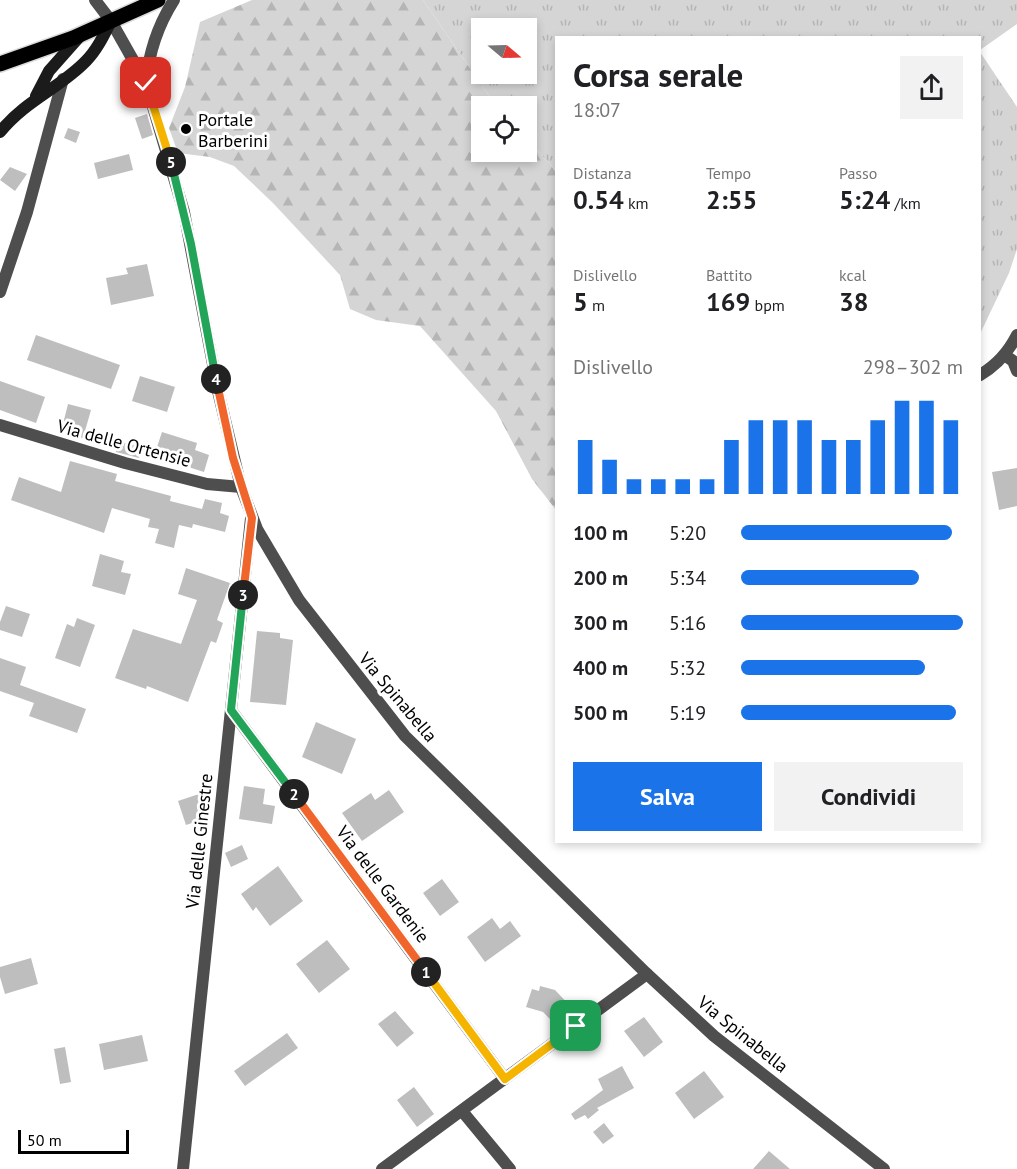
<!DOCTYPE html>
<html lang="it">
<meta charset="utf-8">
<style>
body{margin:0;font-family:"PT Sans",sans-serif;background:#f2f2f2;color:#202124;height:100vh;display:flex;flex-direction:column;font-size:22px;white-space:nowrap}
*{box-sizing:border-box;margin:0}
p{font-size:20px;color:#757577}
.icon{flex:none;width:33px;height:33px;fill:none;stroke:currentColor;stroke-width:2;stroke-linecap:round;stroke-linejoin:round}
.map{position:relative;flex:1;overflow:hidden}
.drawer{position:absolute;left:555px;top:36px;width:426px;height:807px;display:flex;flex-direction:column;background:#fff;border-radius:0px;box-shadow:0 3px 9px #0003}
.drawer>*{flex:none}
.needle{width:39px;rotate:109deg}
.controls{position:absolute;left:471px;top:18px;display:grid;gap:12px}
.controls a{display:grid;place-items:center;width:66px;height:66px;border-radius:0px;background:#fff;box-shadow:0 3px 9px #0003;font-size:30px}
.scale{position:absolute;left:18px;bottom:15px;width:111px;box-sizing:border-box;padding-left:6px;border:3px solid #000;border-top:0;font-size:16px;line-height:21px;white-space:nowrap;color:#000;-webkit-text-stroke:4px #fff;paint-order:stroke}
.pin{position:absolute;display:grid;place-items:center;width:51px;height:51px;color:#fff;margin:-26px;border-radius:12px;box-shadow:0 3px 9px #0006}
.km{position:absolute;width:30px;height:30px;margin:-15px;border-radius:50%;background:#222;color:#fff;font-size:16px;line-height:30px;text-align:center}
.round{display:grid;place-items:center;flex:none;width:63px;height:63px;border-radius:0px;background:#f2f2f2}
.headline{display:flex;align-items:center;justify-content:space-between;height:102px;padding:0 18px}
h1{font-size:33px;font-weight:700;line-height:45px}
.metrics{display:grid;grid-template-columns:repeat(3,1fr);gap:9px;height:102px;padding:6px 18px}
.metrics div{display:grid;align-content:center}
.metrics b{font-size:26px;font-weight:700}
.metrics small{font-size:16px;font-weight:400}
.metrics p{font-size:16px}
.chart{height:168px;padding:12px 18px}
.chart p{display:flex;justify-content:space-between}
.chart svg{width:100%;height:108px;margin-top:6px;stroke:#1a73e8;stroke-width:6}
.button{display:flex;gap:12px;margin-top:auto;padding:12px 18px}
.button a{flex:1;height:69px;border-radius:0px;background:#1a73e8;color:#fff;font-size:24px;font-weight:700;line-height:69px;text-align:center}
.button a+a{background:#f2f2f2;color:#202124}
ul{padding:0 18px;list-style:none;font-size:20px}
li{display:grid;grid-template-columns:96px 72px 1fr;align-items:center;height:45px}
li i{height:15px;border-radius:8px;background:#1a73e8}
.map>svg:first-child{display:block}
.grass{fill:url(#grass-tufts);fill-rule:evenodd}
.forest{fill:url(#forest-firs)}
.building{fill:#bebebe}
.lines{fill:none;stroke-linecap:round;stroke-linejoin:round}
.primary-casing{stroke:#dbdbdb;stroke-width:18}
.minor{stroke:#4e4e4e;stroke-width:12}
.tertiary{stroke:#4e4e4e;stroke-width:12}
.secondary{stroke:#1b1b1b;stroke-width:12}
.primary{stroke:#000;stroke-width:15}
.split-1-casing{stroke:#fff;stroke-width:12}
.split-2-casing{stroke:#fff;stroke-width:12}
.split-3-casing{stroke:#fff;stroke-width:12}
.split-4-casing{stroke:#fff;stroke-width:12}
.split-5-casing{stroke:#fff;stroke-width:12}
.split-6-casing{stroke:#fff;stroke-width:12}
.split-1{stroke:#f5b400;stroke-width:8}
.split-2{stroke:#f0652b;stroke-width:8}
.split-3{stroke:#22a559;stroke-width:8}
.split-4{stroke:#f0652b;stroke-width:8}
.split-5{stroke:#22a559;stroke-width:8}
.split-6{stroke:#f5b400;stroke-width:8}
.poi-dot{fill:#000;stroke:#fff;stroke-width:2}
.labels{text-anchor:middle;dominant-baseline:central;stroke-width:6;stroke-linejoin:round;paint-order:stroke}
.poi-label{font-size:18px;fill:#000;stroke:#fff;text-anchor:start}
.street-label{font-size:18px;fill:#000;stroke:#fff}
</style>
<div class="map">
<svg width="1017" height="1169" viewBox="0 0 1017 1169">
<defs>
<pattern id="grass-tufts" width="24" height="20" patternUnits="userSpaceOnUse" patternTransform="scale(1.5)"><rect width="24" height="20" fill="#d5d5d5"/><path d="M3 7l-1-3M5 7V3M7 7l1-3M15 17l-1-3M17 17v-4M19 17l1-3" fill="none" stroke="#b5b5b5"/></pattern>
<pattern id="forest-firs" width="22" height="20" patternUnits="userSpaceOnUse" patternTransform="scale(1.5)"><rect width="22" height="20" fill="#d5d5d5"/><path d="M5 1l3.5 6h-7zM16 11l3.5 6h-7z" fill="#b5b5b5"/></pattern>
</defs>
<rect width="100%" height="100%" fill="#fff"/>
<path class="grass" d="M423,0h594v24l-37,26v-12h-424v133l-29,-32 -1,-33h-30zM482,28h44v46h-44z
M980,52l37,55v142l-8,24 -29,61z"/>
<path class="forest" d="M252,0h171l73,106h-14v46h44l1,-13 29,32v339l-24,-31 -36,-68 -76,-85 -44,-6 -26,-11 -10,-34 -67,-72 -39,-37 -24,-9 -32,-4 -9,-25 16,-41 15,-65z"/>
<path class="building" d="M147,114l6,21 -11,4 -7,-21z
M68,128l12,4 -4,11 -12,-5z
M129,154l4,16 -35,9 -4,-16z
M10,167l17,7 -12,17 -15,-11z
M147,264l7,32 -43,9 -5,-27 22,-4 -2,-6z
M36,335l84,30 -9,24 -84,-29z
M140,376l35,11 -8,25 -35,-11z
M0,381l45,16 -9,26 -36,-13z
M68,404l23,6 -8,28 -22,-6z
M162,432l35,11 -2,7 14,5 -5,17 -50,-16z
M118,441l24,6 -3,11 -23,-6z
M70,461l47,13 -2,7 56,15 -1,5 32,8 3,-10 17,4 -2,10 9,3 -4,16 -32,-8 -1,4 -13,-3 -5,23 -19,-5 4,-14 -11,-2 2,-8 -38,-11 -8,25 -93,-33 8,-23 42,15z
M1017,468v38l-18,4 -7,-38z
M100,554l24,7 -3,11 10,2 -6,21 -33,-9z
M186,568l44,15 -13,37 6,3 -7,20 -5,-2 -23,61 -41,-16 -1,3 -31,-11 18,-49 48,15 16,-44 -19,-6z
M6,606l24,8 -8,23 -22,-7v-8z
M77,618l18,7 -15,42 -25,-9 12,-34 7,3z
M257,631l23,2v5l13,2 -7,65 -36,-3z
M0,658l26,9 -6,18 66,24 -9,24 -48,-17 5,-13 -34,-12z
M316,722l40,17 -14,35 -40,-17z
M244,786l21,3 -2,15 12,2 -3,18 -33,-5z
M389,790l15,22 -42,29 -20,-28 29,-20 4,7z
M202,793l8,24 -24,8 -8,-24z
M242,845l6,14 -17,8 -6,-14z
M278,866l25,35 -33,25 -14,-19 -3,4 -12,-17z
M442,879l17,23 -19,14 -17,-23z
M492,918l8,11 10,-8 11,15 -36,26 -18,-25z
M327,940l23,29 -31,24 -23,-29z
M31,958l7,26 -33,10 -5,-17v-10z
M540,986l15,4 18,19 -17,16 -13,-13 -17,-5 6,-18 7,2z
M395,1011l19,22 -17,14 -19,-23z
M644,1017l19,25 -19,15 -20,-26z
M287,1033l11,15 -53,38 -11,-15z
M142,1035l6,26 -44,9 -5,-26z
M65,1047l6,35 -11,2 -6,-35z
M622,1066l12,22 -37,20 2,2 -11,9 -3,-4 -10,5 -4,-6 32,-24 -5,-11z
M704,1071l20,26 -30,22 -19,-26z
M414,1087l20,27 -17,13 -20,-27z
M604,1123l10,13 -11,8 -10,-12z
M769,1151l21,18h-37z"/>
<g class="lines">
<g class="primary-casing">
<path id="primary" d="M0,64l73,-26 85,-38"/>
</g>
<path class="minor" d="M0,292l27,-80 36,-133
M1006,356l7,5 4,10
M980,375c17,-10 28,-22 37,-40
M0,425l125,38 82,21 34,3
M231,710l274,369
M462,1111l48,58
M183,1169l68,-651
M382,1169l265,-195"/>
<path class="tertiary" d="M95,0l16,21 35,62 38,129 34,179 23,96 16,42 42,71 106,136 242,238 67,62 170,133
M146,82c3,-30 12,-57 28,-82"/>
<path class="secondary" d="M36,96l13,-25 31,-35
M0,132c26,-32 60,-44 86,-71 11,-11 18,-26 25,-40"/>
<use href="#primary" class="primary"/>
</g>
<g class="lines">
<g class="split-1-casing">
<path id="split-1" d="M426,972l79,107 71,-53"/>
</g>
<g class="split-2-casing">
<path id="split-2" d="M294,794l132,178"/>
</g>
<g class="split-3-casing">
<path id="split-3" d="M243,595l-12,115 63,84"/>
</g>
<g class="split-4-casing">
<path id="split-4" d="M216,379l17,79 19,60 -9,77"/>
</g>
<g class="split-5-casing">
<path id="split-5" d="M171,162l20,82 25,135"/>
</g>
<g class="split-6-casing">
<path id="split-6" d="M146,83l25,79"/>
</g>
<use href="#split-1" class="split-1"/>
<use href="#split-2" class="split-2"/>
<use href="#split-3" class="split-3"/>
<use href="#split-4" class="split-4"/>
<use href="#split-5" class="split-5"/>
<use href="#split-6" class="split-6"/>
</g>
<circle class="poi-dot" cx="186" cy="129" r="6"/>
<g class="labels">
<g class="poi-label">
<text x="198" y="119">Portale<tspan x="198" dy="21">Barberini</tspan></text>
</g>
<g class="street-label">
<text transform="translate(124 443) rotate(15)">Via delle Ortensie</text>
<text transform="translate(398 697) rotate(50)">Via Spinabella</text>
<text transform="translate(199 841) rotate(-84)">Via delle Ginestre</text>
<text transform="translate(383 884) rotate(53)">Via delle Gardenie</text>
<text transform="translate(743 1034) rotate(39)">Via Spinabella</text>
</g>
</g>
</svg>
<div class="controls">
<a><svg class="needle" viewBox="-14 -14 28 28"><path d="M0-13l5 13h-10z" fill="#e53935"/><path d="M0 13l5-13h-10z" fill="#757577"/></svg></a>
<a><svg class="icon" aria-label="locate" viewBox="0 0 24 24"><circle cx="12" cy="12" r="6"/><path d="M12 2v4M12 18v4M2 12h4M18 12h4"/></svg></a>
</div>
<div class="scale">50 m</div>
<div class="pin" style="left:576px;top:1026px;background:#1e9e55"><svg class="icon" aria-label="arrive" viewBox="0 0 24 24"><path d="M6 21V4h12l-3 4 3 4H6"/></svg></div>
<div class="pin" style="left:146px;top:83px;background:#d93025"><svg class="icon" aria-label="check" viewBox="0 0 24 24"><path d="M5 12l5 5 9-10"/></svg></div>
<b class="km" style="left:426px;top:972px">1</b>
<b class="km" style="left:294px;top:794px">2</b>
<b class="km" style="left:243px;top:595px">3</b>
<b class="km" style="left:216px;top:379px">4</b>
<b class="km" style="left:171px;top:162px">5</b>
<section class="drawer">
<div class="headline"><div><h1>Corsa serale</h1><p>18:07</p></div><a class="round"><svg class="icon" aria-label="share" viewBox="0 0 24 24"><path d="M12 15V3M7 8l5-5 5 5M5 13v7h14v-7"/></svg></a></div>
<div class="metrics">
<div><p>Distanza</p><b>0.54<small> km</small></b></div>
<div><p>Tempo</p><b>2:55</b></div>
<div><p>Passo</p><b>5:24<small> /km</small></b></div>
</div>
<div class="metrics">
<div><p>Dislivello</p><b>5<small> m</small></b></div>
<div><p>Battito</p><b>169<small> bpm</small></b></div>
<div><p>kcal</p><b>38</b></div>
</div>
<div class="chart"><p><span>Dislivello</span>298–302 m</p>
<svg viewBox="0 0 160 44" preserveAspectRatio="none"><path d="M5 44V22M15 44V30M25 44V38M35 44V38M45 44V38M55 44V38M65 44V22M75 44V14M85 44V14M95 44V14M105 44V22M115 44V22M125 44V14M135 44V6M145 44V6M155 44V14"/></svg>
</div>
<ul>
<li><b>100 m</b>5:20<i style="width:95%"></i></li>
<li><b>200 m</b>5:34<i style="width:80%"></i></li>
<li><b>300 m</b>5:16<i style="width:100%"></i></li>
<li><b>400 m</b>5:32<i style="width:83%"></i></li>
<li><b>500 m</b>5:19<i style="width:97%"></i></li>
</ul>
<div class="button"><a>Salva</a><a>Condividi</a></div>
</section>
</div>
